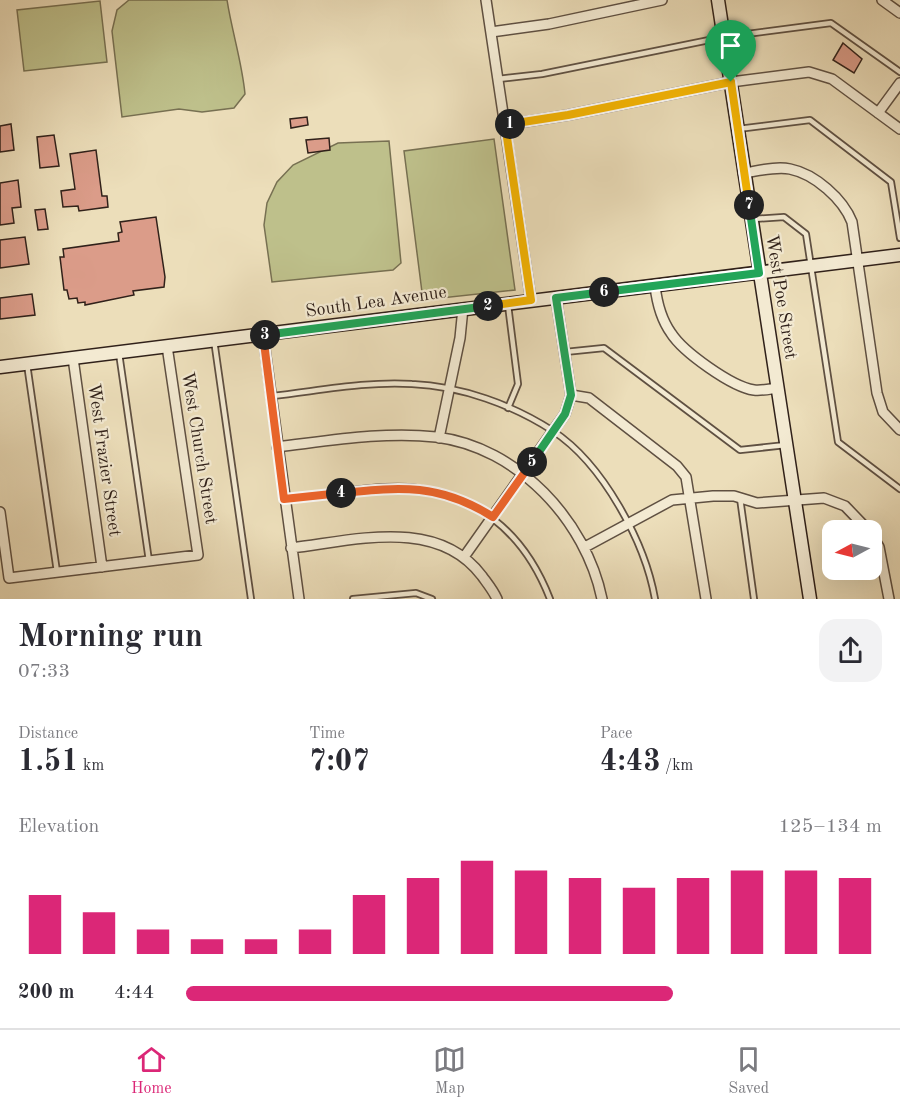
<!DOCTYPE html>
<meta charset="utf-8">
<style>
body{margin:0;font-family:"Old Standard TT",serif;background:#f2f2f3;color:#2b2b33;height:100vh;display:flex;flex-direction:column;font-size:22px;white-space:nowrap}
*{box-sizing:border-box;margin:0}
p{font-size:20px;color:#7c7c81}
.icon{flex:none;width:33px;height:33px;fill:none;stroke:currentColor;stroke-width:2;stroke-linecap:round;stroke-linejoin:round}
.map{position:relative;height:599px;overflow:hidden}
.side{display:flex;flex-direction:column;background:#fff;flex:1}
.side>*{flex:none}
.needle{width:39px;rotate:263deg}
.buttons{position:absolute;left:822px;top:520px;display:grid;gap:12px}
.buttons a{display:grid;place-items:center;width:60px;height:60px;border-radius:12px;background:#fff;box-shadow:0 6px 24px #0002;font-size:30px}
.pin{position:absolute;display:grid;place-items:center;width:51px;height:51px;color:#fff;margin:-62px -26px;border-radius:50% 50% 50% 0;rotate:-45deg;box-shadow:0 0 6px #0007}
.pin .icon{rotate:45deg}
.km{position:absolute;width:30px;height:30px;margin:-15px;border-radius:50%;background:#222;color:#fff;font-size:16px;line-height:30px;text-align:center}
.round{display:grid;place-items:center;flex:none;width:63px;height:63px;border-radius:18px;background:#f2f2f3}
.headline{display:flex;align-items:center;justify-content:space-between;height:102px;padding:0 18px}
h1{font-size:33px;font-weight:800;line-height:45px}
.stats{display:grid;grid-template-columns:repeat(3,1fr);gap:9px;height:102px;padding:6px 18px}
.stats div{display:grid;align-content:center}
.stats b{font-size:30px;font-weight:800}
.stats small{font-size:16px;font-weight:400}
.stats p{font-size:16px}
.chart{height:168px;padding:12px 18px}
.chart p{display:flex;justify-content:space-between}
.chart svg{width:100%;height:108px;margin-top:6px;stroke:#db2777;stroke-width:6}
ul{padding:0 18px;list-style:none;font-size:20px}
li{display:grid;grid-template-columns:96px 72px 1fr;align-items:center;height:45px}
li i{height:15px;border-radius:8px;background:#db2777}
.tabs{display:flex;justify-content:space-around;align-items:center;height:84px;border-top:2px solid #e1e1e2;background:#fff;font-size:16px;color:#7c7c81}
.tabs a{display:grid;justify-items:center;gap:3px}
.tabs .on{color:#db2777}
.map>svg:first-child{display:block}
.green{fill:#bec08b;stroke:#777052;stroke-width:1.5}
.building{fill:#db9c89;stroke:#30211a;stroke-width:1.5}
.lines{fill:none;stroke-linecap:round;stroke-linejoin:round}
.lane-casing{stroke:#5f5042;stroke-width:8}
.street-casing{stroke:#5f5042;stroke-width:12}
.secondary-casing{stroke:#30211a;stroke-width:15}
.lane{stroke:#f3ead2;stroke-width:4.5}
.street{stroke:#f3ead2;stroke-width:9}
.secondary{stroke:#f3ead2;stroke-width:12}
.split-1-casing{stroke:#fff;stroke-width:12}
.split-2-casing{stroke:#fff;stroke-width:12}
.split-3-casing{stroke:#fff;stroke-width:12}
.split-4-casing{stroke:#fff;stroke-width:12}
.split-5-casing{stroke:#fff;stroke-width:12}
.split-6-casing{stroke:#fff;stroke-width:12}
.split-7-casing{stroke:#fff;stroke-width:12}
.split-8-casing{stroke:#fff;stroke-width:12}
.split-1{stroke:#f5b400;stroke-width:8}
.split-2{stroke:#f5b400;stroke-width:8}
.split-3{stroke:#22a559;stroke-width:8}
.split-4{stroke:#f0652b;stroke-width:8}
.split-5{stroke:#f0652b;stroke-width:8}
.split-6{stroke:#22a559;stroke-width:8}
.split-7{stroke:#22a559;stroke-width:8}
.split-8{stroke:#f5b400;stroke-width:8}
.labels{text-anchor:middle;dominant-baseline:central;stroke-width:4.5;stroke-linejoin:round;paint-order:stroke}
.street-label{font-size:18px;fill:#30211a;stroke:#f3ead2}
</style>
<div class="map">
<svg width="900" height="599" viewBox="0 0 900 599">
<rect width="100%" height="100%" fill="#ecdeba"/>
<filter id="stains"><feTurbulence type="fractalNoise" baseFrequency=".00333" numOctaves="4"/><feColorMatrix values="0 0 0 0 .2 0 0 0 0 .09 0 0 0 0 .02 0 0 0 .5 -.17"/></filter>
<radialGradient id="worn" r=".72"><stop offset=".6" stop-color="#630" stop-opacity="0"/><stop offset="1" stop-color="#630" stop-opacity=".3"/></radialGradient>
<path class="green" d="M129,0h98c5,32 15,62 18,94l-11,14 -32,4 -23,-3 -57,8 -10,-86 5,-21z
M100,1l7,61 -83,9 -7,-61z
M494,139l21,151 -92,10 -19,-149z
M389,141l12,122 -8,7 -121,12 -8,-57 3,-22 10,-21 16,-17 45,-22z"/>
<path class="building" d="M843,43l19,16 -8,14 -21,-13z
M307,117l1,8 -17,3 -1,-9z
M11,124l3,26 -14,2v-26z
M54,135l5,31 -19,2 -3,-31z
M329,138l1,12 -22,3 -2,-13z
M96,150l6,46h5l1,11 -29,4 -1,-5 -15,1 -2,-16 14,-2 -5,-35z
M18,180l3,27 -9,1 2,15 -14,2v-42z
M45,209l3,20 -10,1 -3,-20z
M156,217l9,60 -1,10 -31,4 1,4 -49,10v-3l-7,1 -1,-5 -8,1 -2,-9h-3l-4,-33h4l-1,-8 56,-8 -1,-8 4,-1 -2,-10z
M25,237l4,27 -29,4v-28z
M32,294l3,21 -35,4v-21z"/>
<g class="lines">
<g class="lane-casing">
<path id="lane" d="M498,79l44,-5 182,-37 107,-14 69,49
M738,129l72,-9 81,62 9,56
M753,219l31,-2 22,17 32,208 62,47
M214,340l37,259
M565,352l39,-4 136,102 46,-5
M119,353l30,208
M27,364l30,208
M272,396c46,-5 94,-15 140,-12 49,2 101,21 141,47 50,33 92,111 102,168
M508,408l10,-24 -10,-79
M740,498l14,101
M284,499c36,-4 99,-16 133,-11 67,10 109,49 133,111
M353,599l63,-6 16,6"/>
</g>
<g class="street-casing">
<path id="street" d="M486,0l45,300
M882,0l18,13
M491,32l58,-8 113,-24
M878,113l22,-30
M505,125l63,-10 163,-33 78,-10 23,7 68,50
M743,173c15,-2 33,-7 47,-4 25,5 53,30 62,53l25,171 6,19 17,18
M655,286c2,17 6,33 16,47 12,19 61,54 83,57 7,1 16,-1 23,-2
M263,335l36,264
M73,358l29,209
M571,395l18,3 88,68 9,11 20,122
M439,438l21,-100 3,-30
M277,447c51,-6 107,-16 159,-10 82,10 150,84 166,162
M0,512l9,66 189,-23 -31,-209
M872,535l7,12 10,52
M585,547l87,-47 41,-4h21l23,7 67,-5 21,8 24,25
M291,548c62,-7 146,-32 191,28 5,7 11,14 15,23
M464,557l101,-143 6,-19 -15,-97"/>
</g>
<g class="secondary-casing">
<path id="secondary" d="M718,0l92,599
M0,367l900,-112"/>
</g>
<use href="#lane" class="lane"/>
<use href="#street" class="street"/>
<use href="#secondary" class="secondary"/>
</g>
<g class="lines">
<g class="split-1-casing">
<path id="split-1" d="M510,124l58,-9 163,-33"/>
</g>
<g class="split-2-casing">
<path id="split-2" d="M488,306l43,-6 -26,-176h5"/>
</g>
<g class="split-3-casing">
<path id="split-3" d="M265,335l223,-29"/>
</g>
<g class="split-4-casing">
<path id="split-4" d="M265,335h-2l21,164 57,-6"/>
</g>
<g class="split-5-casing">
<path id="split-5" d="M341,493c60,-6 98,-10 152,24l39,-55"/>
</g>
<g class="split-6-casing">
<path id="split-6" d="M532,462l33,-48 6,-19 -15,-97 48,-6"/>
</g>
<g class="split-7-casing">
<path id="split-7" d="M604,292l155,-19 -10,-68"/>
</g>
<g class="split-8-casing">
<path id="split-8" d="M731,82l18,123"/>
</g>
<use href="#split-1" class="split-1"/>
<use href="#split-2" class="split-2"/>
<use href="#split-3" class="split-3"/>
<use href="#split-4" class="split-4"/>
<use href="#split-5" class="split-5"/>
<use href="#split-6" class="split-6"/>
<use href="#split-7" class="split-7"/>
<use href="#split-8" class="split-8"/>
</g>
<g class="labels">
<g class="street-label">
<text transform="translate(781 297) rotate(81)">West Poe Street</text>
<text transform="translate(376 302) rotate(-8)">South Lea Avenue</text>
<text transform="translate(199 448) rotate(81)">West Church Street</text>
<text transform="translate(104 460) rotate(82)">West Frazier Street</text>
</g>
</g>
<rect width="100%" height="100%" filter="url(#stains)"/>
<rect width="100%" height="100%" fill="url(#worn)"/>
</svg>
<div class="buttons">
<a><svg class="needle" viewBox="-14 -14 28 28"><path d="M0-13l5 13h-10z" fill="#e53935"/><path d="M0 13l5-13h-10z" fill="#7c7c81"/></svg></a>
</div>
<div class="pin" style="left:731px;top:82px;background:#1e9e55"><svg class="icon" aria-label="arrive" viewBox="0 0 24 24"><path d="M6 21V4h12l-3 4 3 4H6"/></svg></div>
<b class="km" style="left:510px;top:124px">1</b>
<b class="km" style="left:488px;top:306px">2</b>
<b class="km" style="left:265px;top:335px">3</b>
<b class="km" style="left:341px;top:493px">4</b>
<b class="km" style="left:532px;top:462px">5</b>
<b class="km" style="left:604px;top:292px">6</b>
<b class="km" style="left:749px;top:205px">7</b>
</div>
<section class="side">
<div class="headline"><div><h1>Morning run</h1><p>07:33</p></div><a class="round"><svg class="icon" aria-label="share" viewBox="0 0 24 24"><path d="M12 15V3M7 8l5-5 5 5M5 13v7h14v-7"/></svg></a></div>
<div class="stats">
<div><p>Distance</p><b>1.51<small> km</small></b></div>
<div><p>Time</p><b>7:07</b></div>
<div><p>Pace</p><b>4:43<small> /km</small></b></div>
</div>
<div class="chart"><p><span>Elevation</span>125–134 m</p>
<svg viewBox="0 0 160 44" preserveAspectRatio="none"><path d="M5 44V20M15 44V27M25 44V34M35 44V38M45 44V38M55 44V34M65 44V20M75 44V13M85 44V6M95 44V10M105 44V13M115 44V17M125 44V13M135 44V10M145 44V10M155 44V13"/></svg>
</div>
<ul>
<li><b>200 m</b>4:44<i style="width:70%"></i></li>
</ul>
</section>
<nav class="tabs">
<a class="on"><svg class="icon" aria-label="home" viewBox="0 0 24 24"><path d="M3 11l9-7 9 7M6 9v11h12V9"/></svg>Home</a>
<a><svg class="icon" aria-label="map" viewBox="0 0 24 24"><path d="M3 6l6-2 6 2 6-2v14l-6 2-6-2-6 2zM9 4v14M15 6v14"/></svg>Map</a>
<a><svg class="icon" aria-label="saved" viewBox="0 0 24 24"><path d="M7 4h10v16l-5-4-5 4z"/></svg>Saved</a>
</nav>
